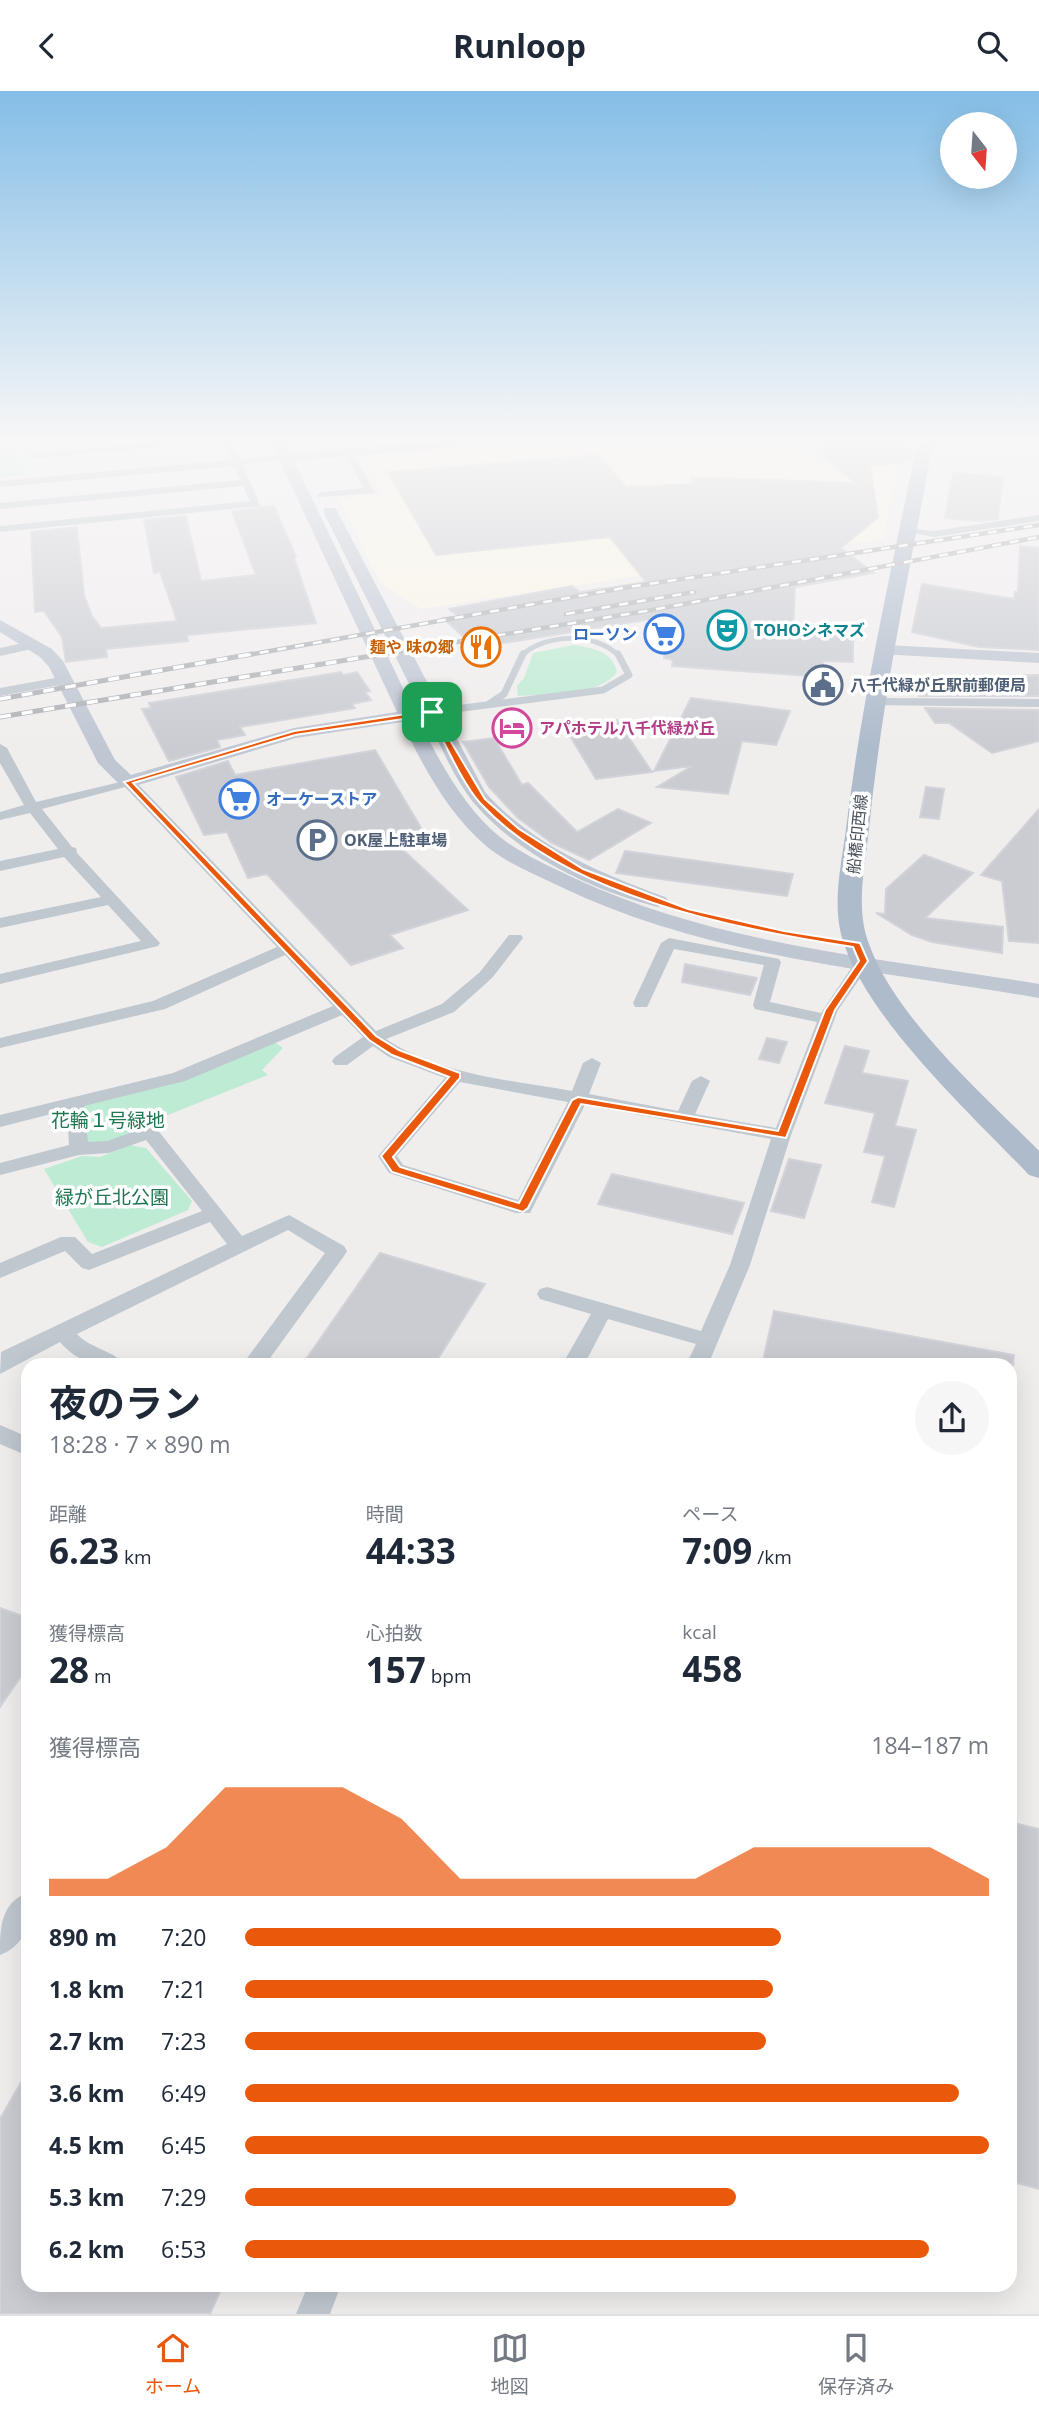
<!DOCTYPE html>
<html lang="ja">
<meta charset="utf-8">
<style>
body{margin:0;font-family:"Open Sans","Noto Sans JP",sans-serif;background:#f6f6f7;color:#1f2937;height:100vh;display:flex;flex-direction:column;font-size:26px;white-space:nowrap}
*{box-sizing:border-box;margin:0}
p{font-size:23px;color:#747a83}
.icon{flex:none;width:38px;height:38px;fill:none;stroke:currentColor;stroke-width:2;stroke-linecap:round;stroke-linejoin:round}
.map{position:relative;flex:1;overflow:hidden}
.drawer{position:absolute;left:21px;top:1267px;width:996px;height:934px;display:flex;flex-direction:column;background:#fff;border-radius:21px;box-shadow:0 7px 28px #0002}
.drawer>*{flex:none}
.needle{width:46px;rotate:163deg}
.fabs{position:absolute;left:940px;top:21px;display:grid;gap:14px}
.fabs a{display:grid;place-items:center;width:77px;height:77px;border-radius:50%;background:#fff;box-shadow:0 7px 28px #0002;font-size:35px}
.pin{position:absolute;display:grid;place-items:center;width:60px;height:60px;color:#fff;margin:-30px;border-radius:14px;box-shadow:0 4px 10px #0006}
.round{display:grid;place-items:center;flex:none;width:74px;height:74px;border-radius:37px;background:#f6f6f7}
.overview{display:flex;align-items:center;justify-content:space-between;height:119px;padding:0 28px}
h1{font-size:38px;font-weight:700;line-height:52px}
.metrics{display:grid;grid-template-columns:repeat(3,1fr);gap:10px;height:119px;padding:7px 28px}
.metrics div{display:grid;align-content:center}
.metrics b{font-size:35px;font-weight:700}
.metrics small{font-size:19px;font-weight:400}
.metrics p{font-size:19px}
.chart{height:196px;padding:14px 28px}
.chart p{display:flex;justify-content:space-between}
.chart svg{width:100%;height:126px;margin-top:7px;fill:#ea580c;opacity:.7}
ul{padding:0 28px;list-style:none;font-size:23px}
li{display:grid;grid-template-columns:112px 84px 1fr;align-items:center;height:52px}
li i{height:18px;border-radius:9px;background:#ea580c}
header{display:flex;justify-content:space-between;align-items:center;height:91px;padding:0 28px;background:#fff;font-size:32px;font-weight:700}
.dock{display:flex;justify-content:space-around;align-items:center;height:98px;border-top:2px solid #e0e1e3;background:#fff;font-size:19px;color:#747a83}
.dock a{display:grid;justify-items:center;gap:4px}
.dock .on{color:#ea580c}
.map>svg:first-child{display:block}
.commercial{fill:#faf6e7}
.green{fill:#beebd3}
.building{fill:#caccd2;stroke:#d2d3d9;stroke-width:2}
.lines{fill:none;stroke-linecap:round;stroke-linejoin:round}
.lane-far1{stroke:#bfc7cf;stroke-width:5}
.lane{stroke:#bfc7cf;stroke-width:7}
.street{fill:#bfc7cf;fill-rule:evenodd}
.secondary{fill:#bfc7d3;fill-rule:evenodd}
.primary{fill:#aebbcb;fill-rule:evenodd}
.rail-far1-casing{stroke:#b0b2b7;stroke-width:4.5}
.rail-casing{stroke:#b0b2b7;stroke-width:5}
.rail-far1{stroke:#fff;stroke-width:2.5;stroke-dasharray:9;stroke-linecap:butt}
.rail{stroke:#fff;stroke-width:3.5;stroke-dasharray:11;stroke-linecap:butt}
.route{fill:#ea580c;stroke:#fff;stroke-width:2;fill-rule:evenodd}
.labels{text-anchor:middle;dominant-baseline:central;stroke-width:7;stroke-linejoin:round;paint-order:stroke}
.far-culture-label{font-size:16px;font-weight:bold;fill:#0d838f;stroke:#fff;text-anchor:start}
.far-shop-label{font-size:16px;font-weight:bold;fill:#366cbe;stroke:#fff;text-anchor:end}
.far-food-label{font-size:16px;font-weight:bold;fill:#c56008;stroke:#fff;text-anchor:end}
.far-service-label{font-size:16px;font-weight:bold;fill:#4e5e75;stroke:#fff;text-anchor:start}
.far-hotel-label{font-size:16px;font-weight:bold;fill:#b23c85;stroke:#fff;text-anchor:start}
.far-street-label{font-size:16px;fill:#474f59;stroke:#fff}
.park-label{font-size:19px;fill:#1d7650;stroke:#fff}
</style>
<header><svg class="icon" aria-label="back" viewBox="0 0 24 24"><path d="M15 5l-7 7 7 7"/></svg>Runloop<svg class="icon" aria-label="search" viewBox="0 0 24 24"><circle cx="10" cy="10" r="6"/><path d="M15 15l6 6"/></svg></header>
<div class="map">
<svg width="1039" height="2223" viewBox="0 0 1039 2223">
<rect width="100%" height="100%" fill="#f0eded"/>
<path class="commercial" d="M574,347h216l31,29 21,4 56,-6 -15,74 -462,70 -41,-26 -41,-84 43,-4 -19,-39z"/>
<path class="green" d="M13,347l7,2 4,34 -24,4v-39z
M574,554c18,3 39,6 43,27 -20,26 -69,21 -99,24l-1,-10 7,-8 9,-25z
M272,949l11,8 -21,22 6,5 -110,44c-19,20 -49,26 -75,27l-5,-42 104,-26z
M130,1054l16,3 46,53 -4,9 -86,37 -14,-5 -44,-73 38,-13 18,1z"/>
<path class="building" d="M887,347l12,1 14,11 -2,11 -41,5 8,51 -37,31 33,25 -79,14 -2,45 60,5v25l-30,-1 -1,16 -150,-11 1,-6 -9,-2 2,-10 -10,-1 7,-30 -177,29 -5,-5 -11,2 -27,-25 15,-2 -9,-7 123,-23 8,6 66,-10 -36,-45 -174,18 -48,-83 211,-17 27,32 66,-3v-7l163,6 -41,-36 7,-1 -4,-3z
M953,382l50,4 -5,42 -18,2 -35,-3z
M274,415l22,51 -2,1 22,65 -129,12 1,6 -82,8 1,8 -41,5 -4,-25 -18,-26 -9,1 -4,-80 46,-5 7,68 8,21 9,12 76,-7 -17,-49 -6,1 -10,-53 42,-4 15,65 55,-6 -24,-64z
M1020,455l19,2v102l-60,-3 -67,-15 10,-48 92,15 1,-7h3z
M341,581l2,3 14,-3 13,19 -5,1 6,8 -19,4 3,4 -115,19 5,8 -28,5 3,7 -51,14 -27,-52 9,-1 -2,-5z
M1039,584v21h-120l-4,-8h18l-1,-12z
M691,607l99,13 -14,34 -34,-4 -14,53 -71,-7 35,-21 -38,5z
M925,617l114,2v31l-47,12 -43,-30h-14z
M617,629l35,52 -56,7 -32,-53z
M494,647l28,47 6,-2 49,49 41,-23 33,14 -62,37 -37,-17 -34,-25 -29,-31 -26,-45z
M375,659l55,93 -28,6 66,61 -78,25 13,13 -52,17 -84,-91 -19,4 -21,-46 -23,3 -28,-58 52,-16 7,14z
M926,696l18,2 -5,30 -19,-2z
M1039,718v134l-30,-2 -7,-60 -21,-6z
M625,760l168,23 -6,22 -171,-23z
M924,764l49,18 -48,45 78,9 -1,26 -70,-11 -20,-7 -36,-22 9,1 1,-25z
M685,873l72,14 -7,17 -68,-13z
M767,947l20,4 -8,21 -20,-4z
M845,955l24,5 -7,22 46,8 -13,45 21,4 -22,77 -22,-5 13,-46 -21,-4 11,-39 -50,-10z
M789,1068l32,6 -17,53 -33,-7z
M612,1083l132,29 -12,31 -134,-30z
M380,1162l105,31 -51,81h-132z
M774,1220l240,44 -1,10h-251z
M0,1517l28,10v48l-28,41z
M1010,1731l29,7v360l-29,-8z
M28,1979v215h195l-13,29h-210v-195z"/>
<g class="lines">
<path class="lane-far1" d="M521,565c24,-23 75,-24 98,0"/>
<path class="lane" d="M489,613l15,-10 19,-40
M432,621l171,-22 26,-15 -11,-21"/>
<path class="street" d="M197,347h34l10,21 44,-4 5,3 -47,7 17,41 -260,26v-6l250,-25 -7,-15 -243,23v-6l240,-23 -6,-14 -234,21v-6l231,-21 -8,-19 -191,18 -5,-3 5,-3z
M335,347h10l30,55 -57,4 -1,-2 5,-3 42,-4z
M1039,424v6l-105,16 -32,-6 5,-3 27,3z
M32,550l6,4 -2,3 -36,8v-8z
M66,585l5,1v6l-71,13v-8z
M874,607l165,1v8l-170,-2 -2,-3z
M0,653l7,4 29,54 97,-23 243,252 66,-27 38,-32 29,-37h12l2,3 -31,40 -38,34 -68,27c54,36 124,41 186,52l11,-28 9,-5 9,5 -12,31 89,17 14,-30 9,-5 9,5 -15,33 81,14 41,-106 -62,-13 -2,-4 11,-40 -90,-16 -25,54 -2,4h-12l-2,-4 28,-60 8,-5 110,21 2,3 -11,40 51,11 37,-55h12l2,3 -34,49 -47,125 -41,130 -42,100h-22l10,-21 -88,-25 -24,46h-22l29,-51 -51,-15 -3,-5 3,-5 7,-2 154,44 29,-66 41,-126 -186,-34 -55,108h-14l-127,-40 -11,-17 67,-78 -56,-21 -16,-11 -26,19h-12l-3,-4 3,-4 28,-20 -21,-22 -157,66 -101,25 4,36 19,-1 43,-15 6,2 86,108 47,-21 55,31 3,5 -3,5 -79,109h-23l83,-112 -37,-23 -211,104c12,14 40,18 48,31 -28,0 -46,-1 -65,-23l-60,32 1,-22 226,-108 -17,-22 -121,48 -7,-2 -17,-17 -65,27v-15l61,-26h14l17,17 110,-43 -56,-71 -37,13 -30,2 -79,20v-12l69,-18 -2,-35 -67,17v-12l173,-42 160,-67 -48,-51 -120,54 -165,39v-10l153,-37 124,-54 -152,-160 -83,22 30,38 4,1 1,5 83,90 -2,3 -158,38v-10l141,-33 -33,-36 -108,23v-10l101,-21 -37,-40 -64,14v-10l58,-12 -28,-36 -30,7v-8l24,-7 -24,-42zM460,991l108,20 -50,98 -115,-35 -6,-9z
M0,1334l28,12v19l-28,-12z
M28,1801c0,28 2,51 -28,63 0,-27 0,-51 28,-63z
M308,2194h33l-11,29h-34z"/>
<path class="secondary" d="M269,347h14l7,15 180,-15h50l-7,4 -219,19 119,248 8,-1 -98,-197 2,-3h10l2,3 148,281c47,53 115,81 180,105l4,4 -11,6c-64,-16 -142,-53 -185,-105 -20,-25 -32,-57 -47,-84l-8,1c21,41 45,88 82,118 21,17 49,29 74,41 145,68 309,80 465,106v14c-161,-28 -331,-40 -480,-112 -25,-12 -53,-23 -74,-41 -37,-32 -63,-80 -83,-123l-106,16 -161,48h-14l-23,-23 -49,-96 -9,-10 -40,-25v-12l52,29 11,12 52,99 16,15 163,-47 103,-16z
M886,554l153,8v10l-159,-9 -2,-4 2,-4z"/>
<path class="primary" d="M918,347h16c-24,130 -52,260 -65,391 -4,39 -14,78 0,115 26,74 115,151 170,207v27l-10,-3c-58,-61 -158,-152 -185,-231 -13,-37 -3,-77 2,-115 16,-132 46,-261 72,-391z"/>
<g class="rail-far1-casing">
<path id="rail-far1" d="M566,523l128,-22
M242,565l387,-69 410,-62
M372,565l280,-46 387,-73"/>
</g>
<g class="rail-casing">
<path id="rail" d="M0,608l252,-45
M0,626l383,-63"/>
</g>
<use href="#rail-far1" class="rail-far1"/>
<use href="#rail" class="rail"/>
</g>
<linearGradient id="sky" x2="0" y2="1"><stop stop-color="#84bee7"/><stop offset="0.53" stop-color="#f8f7f7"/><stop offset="1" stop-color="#f8f7f7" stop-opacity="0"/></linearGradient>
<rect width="1039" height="658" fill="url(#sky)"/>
<path class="route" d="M432,619l53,89 34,30 64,40 105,40 96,22 76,12 8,18 -33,49 -49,128 -205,-34 -53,104 -5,4 -131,-40 -11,-16 68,-79 -57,-22 -23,-15 -245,-258 170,-51zM430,624c13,24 32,68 50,88 87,94 252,125 373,144l6,14 -34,49 -47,121 -200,-34 -6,3 -53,103 -119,-36 -7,-10 67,-79v-5l-61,-23 -23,-14 -243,-253 162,-48z"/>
<defs>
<g id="theatre-ring" transform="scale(2.0125)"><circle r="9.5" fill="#fff" stroke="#0f9aa8" stroke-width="1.5"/><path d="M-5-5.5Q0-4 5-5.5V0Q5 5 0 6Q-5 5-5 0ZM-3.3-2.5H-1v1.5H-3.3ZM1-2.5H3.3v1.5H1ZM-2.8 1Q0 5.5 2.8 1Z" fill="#0f9aa8"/></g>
<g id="supermarket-ring" transform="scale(2.0125)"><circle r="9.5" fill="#fff" stroke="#3f7fe0" stroke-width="1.5"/><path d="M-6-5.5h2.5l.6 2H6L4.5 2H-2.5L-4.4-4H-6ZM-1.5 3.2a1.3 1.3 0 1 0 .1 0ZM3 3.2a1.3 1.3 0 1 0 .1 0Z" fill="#3f7fe0"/></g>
<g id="restaurant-ring" transform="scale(2.0125)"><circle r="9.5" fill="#fff" stroke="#e8710a" stroke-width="1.5"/><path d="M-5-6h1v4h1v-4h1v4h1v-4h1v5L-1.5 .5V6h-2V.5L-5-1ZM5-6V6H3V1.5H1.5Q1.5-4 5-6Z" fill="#e8710a"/></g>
<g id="civic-ring" transform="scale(2.0125)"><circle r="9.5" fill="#fff" stroke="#5c6f8a" stroke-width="1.5"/><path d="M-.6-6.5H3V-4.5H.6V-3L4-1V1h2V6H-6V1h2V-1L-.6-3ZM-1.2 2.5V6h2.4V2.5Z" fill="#5c6f8a"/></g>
<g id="hotel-ring" transform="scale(2.0125)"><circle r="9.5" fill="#fff" stroke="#d1479c" stroke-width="1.5"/><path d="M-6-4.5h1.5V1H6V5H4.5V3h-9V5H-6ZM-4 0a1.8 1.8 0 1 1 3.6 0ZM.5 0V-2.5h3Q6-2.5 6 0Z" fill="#d1479c"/></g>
<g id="parking-ring" transform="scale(2.0125)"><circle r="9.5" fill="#fff" stroke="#5c6f8a" stroke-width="1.5"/><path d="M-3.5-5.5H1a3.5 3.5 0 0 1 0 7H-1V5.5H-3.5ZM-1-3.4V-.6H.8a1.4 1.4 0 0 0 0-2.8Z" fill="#5c6f8a"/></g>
</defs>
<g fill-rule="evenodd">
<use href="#theatre-ring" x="727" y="539"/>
<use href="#supermarket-ring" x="664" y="543"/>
<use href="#restaurant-ring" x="481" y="556"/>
<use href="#civic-ring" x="823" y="594"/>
<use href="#hotel-ring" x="512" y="637"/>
<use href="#supermarket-ring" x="239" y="708"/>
<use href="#parking-ring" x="317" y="749"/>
</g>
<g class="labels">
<g class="far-culture-label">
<text x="754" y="539">TOHOシネマズ</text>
</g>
<g class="far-shop-label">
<text x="637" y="543">ローソン</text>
<text x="266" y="708" text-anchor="start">オーケーストア</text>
</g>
<g class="far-food-label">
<text x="454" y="556">麺や 味の郷</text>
</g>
<g class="far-service-label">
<text x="850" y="594">八千代緑が丘駅前郵便局</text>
<text x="344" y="749">OK屋上駐車場</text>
</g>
<g class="far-hotel-label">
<text x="539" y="637">アパホテル八千代緑が丘</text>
</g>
<g class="far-street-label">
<text transform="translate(857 743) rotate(-84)">船橋印西線</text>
</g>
<g class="park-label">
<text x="108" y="1029">花輪１号緑地</text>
<text x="112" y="1106">緑が丘北公園</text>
</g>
</g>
</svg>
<div class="fabs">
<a><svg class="needle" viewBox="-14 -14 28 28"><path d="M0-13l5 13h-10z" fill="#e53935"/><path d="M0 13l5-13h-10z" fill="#747a83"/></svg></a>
</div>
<div class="pin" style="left:432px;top:621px;background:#1e9e55"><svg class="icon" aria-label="arrive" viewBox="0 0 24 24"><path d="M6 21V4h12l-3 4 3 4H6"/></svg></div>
<section class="drawer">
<div class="overview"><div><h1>夜のラン</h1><p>18:28 · 7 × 890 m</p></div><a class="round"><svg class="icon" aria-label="share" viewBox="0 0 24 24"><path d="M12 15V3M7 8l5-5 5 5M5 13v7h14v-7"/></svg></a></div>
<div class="metrics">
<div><p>距離</p><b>6.23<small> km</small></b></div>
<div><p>時間</p><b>44:33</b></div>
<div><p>ペース</p><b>7:09<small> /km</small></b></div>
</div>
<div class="metrics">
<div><p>獲得標高</p><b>28<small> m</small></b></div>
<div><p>心拍数</p><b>157<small> bpm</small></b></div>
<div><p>kcal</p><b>458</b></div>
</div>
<div class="chart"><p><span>獲得標高</span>184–187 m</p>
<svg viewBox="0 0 160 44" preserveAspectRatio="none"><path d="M0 44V38L10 38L20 27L30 6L40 6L50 6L60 17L70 38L80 38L90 38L100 38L110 38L120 27L130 27L140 27L150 27L160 38V44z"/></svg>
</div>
<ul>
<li><b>890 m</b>7:20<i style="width:72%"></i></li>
<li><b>1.8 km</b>7:21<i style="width:71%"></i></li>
<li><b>2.7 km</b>7:23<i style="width:70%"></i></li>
<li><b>3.6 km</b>6:49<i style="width:96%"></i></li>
<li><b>4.5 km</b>6:45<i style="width:100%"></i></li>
<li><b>5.3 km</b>7:29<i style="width:66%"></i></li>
<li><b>6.2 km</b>6:53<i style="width:92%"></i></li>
</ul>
</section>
</div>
<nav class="dock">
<a class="on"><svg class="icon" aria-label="home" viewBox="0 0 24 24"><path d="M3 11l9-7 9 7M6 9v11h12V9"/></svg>ホーム</a>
<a><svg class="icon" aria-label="map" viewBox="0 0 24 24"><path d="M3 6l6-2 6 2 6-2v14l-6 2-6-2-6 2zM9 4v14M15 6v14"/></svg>地図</a>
<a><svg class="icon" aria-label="saved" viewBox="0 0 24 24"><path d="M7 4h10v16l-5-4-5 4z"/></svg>保存済み</a>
</nav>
